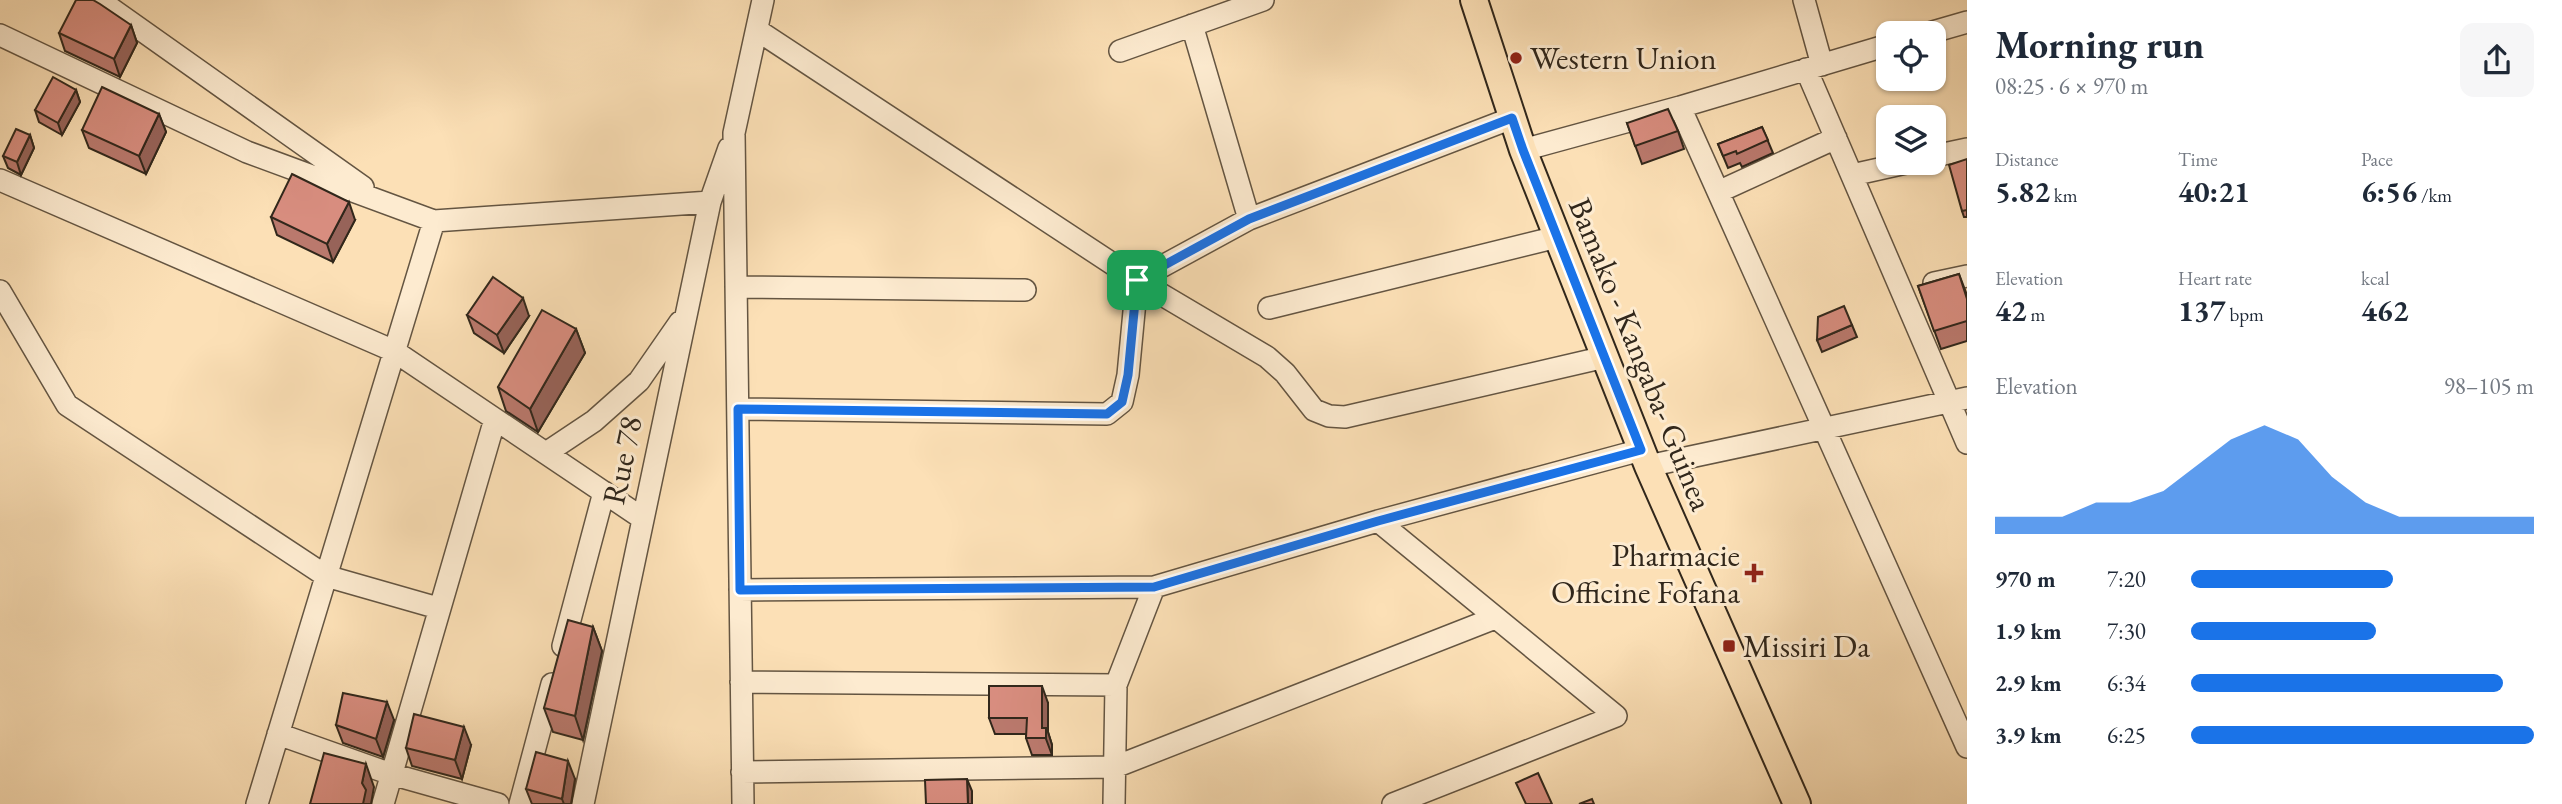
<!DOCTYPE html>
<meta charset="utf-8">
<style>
body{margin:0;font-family:"EB Garamond",serif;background:#f6f6f7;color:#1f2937;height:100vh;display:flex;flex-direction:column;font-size:26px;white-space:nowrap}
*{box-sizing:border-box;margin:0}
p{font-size:23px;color:#747a83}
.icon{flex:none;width:38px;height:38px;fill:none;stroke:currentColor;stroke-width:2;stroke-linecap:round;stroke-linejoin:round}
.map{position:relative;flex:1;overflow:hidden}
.drawer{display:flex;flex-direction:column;background:#fff;width:595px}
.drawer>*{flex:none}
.tools{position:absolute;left:1876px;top:21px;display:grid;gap:14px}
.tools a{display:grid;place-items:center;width:70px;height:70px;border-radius:14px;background:#fff;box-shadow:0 2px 5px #0004;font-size:35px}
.pin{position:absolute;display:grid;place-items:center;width:60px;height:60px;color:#fff;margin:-30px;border-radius:14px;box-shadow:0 4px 10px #0006}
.round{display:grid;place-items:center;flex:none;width:74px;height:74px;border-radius:14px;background:#f6f6f7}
.head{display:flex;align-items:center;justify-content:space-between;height:119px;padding:0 28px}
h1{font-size:38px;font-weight:700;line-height:52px}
.metrics{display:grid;grid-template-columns:repeat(3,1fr);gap:10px;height:119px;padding:7px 28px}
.metrics div{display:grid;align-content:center}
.metrics b{font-size:30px;font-weight:700}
.metrics small{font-size:19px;font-weight:400}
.metrics p{font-size:19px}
.chart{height:196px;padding:14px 28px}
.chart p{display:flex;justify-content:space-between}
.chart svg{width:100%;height:126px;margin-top:7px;fill:#1a73e8;opacity:.7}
ul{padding:0 28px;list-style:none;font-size:23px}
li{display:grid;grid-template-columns:112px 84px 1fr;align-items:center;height:52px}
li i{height:18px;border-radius:9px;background:#1a73e8}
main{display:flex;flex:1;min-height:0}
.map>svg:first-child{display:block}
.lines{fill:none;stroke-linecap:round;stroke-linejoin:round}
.minor-casing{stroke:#645542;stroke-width:24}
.major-casing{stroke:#31271b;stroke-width:30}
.minor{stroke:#fdebd0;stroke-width:21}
.major{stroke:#fce0b6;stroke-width:26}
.wall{fill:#ba796d;stroke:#31271b;stroke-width:2}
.shaded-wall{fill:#976359;stroke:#31271b;stroke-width:2}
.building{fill:#d88d7f;stroke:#31271b;stroke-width:2}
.route-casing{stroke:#fff;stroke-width:14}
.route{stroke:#1a73e8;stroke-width:9}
.poi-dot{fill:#8f2418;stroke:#fdebd0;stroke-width:2.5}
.labels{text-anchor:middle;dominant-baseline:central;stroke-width:6;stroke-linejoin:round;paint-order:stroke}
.poi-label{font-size:32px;fill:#31271b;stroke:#fdebd0;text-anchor:start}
.street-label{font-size:32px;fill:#31271b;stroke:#fdebd0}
</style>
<main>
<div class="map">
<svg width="1967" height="804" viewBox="0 0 1967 804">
<rect width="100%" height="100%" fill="#fce0b6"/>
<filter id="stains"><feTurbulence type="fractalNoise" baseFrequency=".00286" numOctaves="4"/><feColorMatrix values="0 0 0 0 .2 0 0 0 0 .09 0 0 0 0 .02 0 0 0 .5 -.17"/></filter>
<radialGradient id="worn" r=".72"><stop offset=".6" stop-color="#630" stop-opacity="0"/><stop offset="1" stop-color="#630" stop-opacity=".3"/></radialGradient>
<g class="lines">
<g class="minor-casing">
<path id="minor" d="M99,0l264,187
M1804,0l18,65
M1192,25l57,194
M757,30l380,250 130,77 18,16 29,37 15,6 16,1 260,-60
M1929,33l38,-11
M0,35l247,117 187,69 276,-19
M1120,51l143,-51
M1806,69l161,374
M1680,107l287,640
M1523,150l157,-43 208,-62
M1934,156l33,-7
M1852,175l54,-12
M0,180l394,171 248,167
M1718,192l118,-54
M1934,283l33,-7
M736,287l289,3
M0,291l67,114 259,171 112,32
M1269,308l288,-71
M738,409l369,5 15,-12 6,-27 9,-95 112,-61 263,-101
M546,453l48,-32 45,-40 41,-59
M1648,466l319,-68
M1378,521l238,195 -223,88
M740,590l414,-3 224,-66 263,-71
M563,646l41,-154
M741,682l375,3
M278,734l113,40 107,30
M742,772l373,-5 380,-149
M257,804l177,-583
M383,804l112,-385
M520,804l32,-120
M583,804l127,-602 19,-54
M743,804l-9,-671 29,-133
M1114,804l2,-119 38,-98"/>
</g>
<g class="major-casing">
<path id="major" d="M1474,0l49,150 125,316 149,338"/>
</g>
<use href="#minor" class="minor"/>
<use href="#major" class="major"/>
</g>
<path class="wall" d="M131,25l6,18 -17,34 -55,-26 -6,-18z
M76,90l4,12 -18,33 -23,-13 -4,-12z
M159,114l7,18 -20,42 -57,-26 -7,-18z
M1627,123l51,8 6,18 -42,15z
M1762,127l11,26 -31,14 -2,-4 -12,5 -10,-24z
M30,135l4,13 -13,27 -13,-7 -5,-12z
M1967,159v58h-3l-2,-6z
M271,217l84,3 -22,42 -56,-27z
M1959,274l8,21v46l-26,8 -23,-63z
M467,315l62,1 -25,37 -30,-20z
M1852,325l5,12 -35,15 -5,-12z
M576,329l9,24 -47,79 -32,-21 -8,-24z
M593,627l9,24 -19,89 -30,-8 -9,-24z
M1048,703v29l4,13v10h-20l-6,-17v-4h-31l-6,-16z
M394,720l-11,37 -40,-14 -7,-18z
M471,745l-9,34 -50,-13 -6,-18z
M575,779l-4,25h-39l-6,-15z"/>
<path class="shaded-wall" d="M131,25l6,18 -17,34 -6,-18z
M76,90l4,12 -18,33 -4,-12z
M159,114l7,18 -20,42 -7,-18z
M30,135l4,13 -13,27 -4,-13z
M349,202l6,18 -22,42 -6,-18z
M523,298l6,18 -25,37 -7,-18z
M576,329l9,24 -47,79 -8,-23z
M593,627l9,24 -19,89 -8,-24z
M1042,686l6,17v29l4,13v10l-10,-27z
M387,702l7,18 -11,37 -7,-18z
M464,727l7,18 -9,34 -7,-19z
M568,761l7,18 -4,25h-7l-2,-5z
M366,764l8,23 -3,17h-8l-1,-21z
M967,779l5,12v13h-4z"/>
<path class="building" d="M76,0h17l7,4 31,21 -17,34 -55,-26z
M53,77l23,13 -18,33 -23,-13z
M102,87l57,27 -20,42 -57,-26z
M1668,109l10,22 -43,15 -8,-23z
M1762,127l6,13 -31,14 -1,-3 -13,5 -5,-12z
M16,129l14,6 -13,27 -14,-6z
M1967,159v51l-5,1 -13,-46z
M292,174l57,28 -22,42 -56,-27z
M1959,274l8,25v22l-33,10 -16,-45z
M493,277l30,21 -26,37 -30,-20z
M1844,306l8,19 -35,15 1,-23z
M542,310l34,19 -46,80 -32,-22z
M568,620l25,7 -18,89 -31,-8z
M989,686h53v42h4v10h-20l1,-20h-38z
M343,693l44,9 -11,37 -40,-14z
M414,714l50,13 -9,33 -49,-12z
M536,752l32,9 -6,38 -36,-10z
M324,753l42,11 -4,19 4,7 -3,14h-53z
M1538,773l14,31h-26l-10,-21z
M967,779l1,25h-42l-1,-24z
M1592,799l2,5h-15z"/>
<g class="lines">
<g class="route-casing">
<path id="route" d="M1512,118l11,32 118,300 -263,71 -224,66 -414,3 -2,-181 369,5 15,-12 6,-27 9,-95 112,-61z"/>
</g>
<use href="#route" class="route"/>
</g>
<g class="poi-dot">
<circle cx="1516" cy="58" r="7"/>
<path d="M1750.5 562.5h7v7h7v7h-7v7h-7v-7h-7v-7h7z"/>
<rect x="1722" y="639" width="14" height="14" rx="3.5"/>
</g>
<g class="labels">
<g class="poi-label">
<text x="1530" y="58">Western Union</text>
<text x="1740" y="555" text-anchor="end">Pharmacie<tspan x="1740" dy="37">Officine Fofana</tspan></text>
<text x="1743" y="646">Missiri Da</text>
</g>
<g class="street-label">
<text transform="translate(1641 354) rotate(68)">Bamako - Kangaba- Guinea</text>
<text transform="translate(622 460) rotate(-78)">Rue 78</text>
</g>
</g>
<rect width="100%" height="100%" filter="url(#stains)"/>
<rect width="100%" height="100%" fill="url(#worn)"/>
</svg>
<div class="tools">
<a><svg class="icon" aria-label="locate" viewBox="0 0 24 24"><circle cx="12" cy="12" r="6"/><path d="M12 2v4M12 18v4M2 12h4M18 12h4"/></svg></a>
<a><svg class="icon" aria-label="layers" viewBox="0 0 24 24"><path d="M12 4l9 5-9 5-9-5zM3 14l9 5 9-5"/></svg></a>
</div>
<div class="pin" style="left:1137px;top:280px;background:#1e9e55"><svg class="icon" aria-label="arrive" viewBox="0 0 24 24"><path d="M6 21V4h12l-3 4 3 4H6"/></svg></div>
</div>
<section class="drawer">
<div class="head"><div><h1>Morning run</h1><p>08:25 · 6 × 970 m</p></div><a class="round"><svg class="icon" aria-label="share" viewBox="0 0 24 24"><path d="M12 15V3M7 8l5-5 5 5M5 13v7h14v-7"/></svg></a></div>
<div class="metrics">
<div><p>Distance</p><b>5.82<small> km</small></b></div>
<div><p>Time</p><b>40:21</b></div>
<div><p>Pace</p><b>6:56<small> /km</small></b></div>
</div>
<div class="metrics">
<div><p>Elevation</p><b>42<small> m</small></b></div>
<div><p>Heart rate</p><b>137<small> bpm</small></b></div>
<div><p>kcal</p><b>462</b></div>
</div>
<div class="chart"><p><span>Elevation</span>98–105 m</p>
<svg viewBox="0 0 160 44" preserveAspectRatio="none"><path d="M0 44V38L10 38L20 38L30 33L40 33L50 29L60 20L70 11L80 6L90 11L100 24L110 33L120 38L130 38L140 38L150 38L160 38V44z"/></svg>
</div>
<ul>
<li><b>970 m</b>7:20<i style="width:59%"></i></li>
<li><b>1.9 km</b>7:30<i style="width:54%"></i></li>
<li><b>2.9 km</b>6:34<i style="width:91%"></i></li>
<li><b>3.9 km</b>6:25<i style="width:100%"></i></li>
</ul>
</section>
</main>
